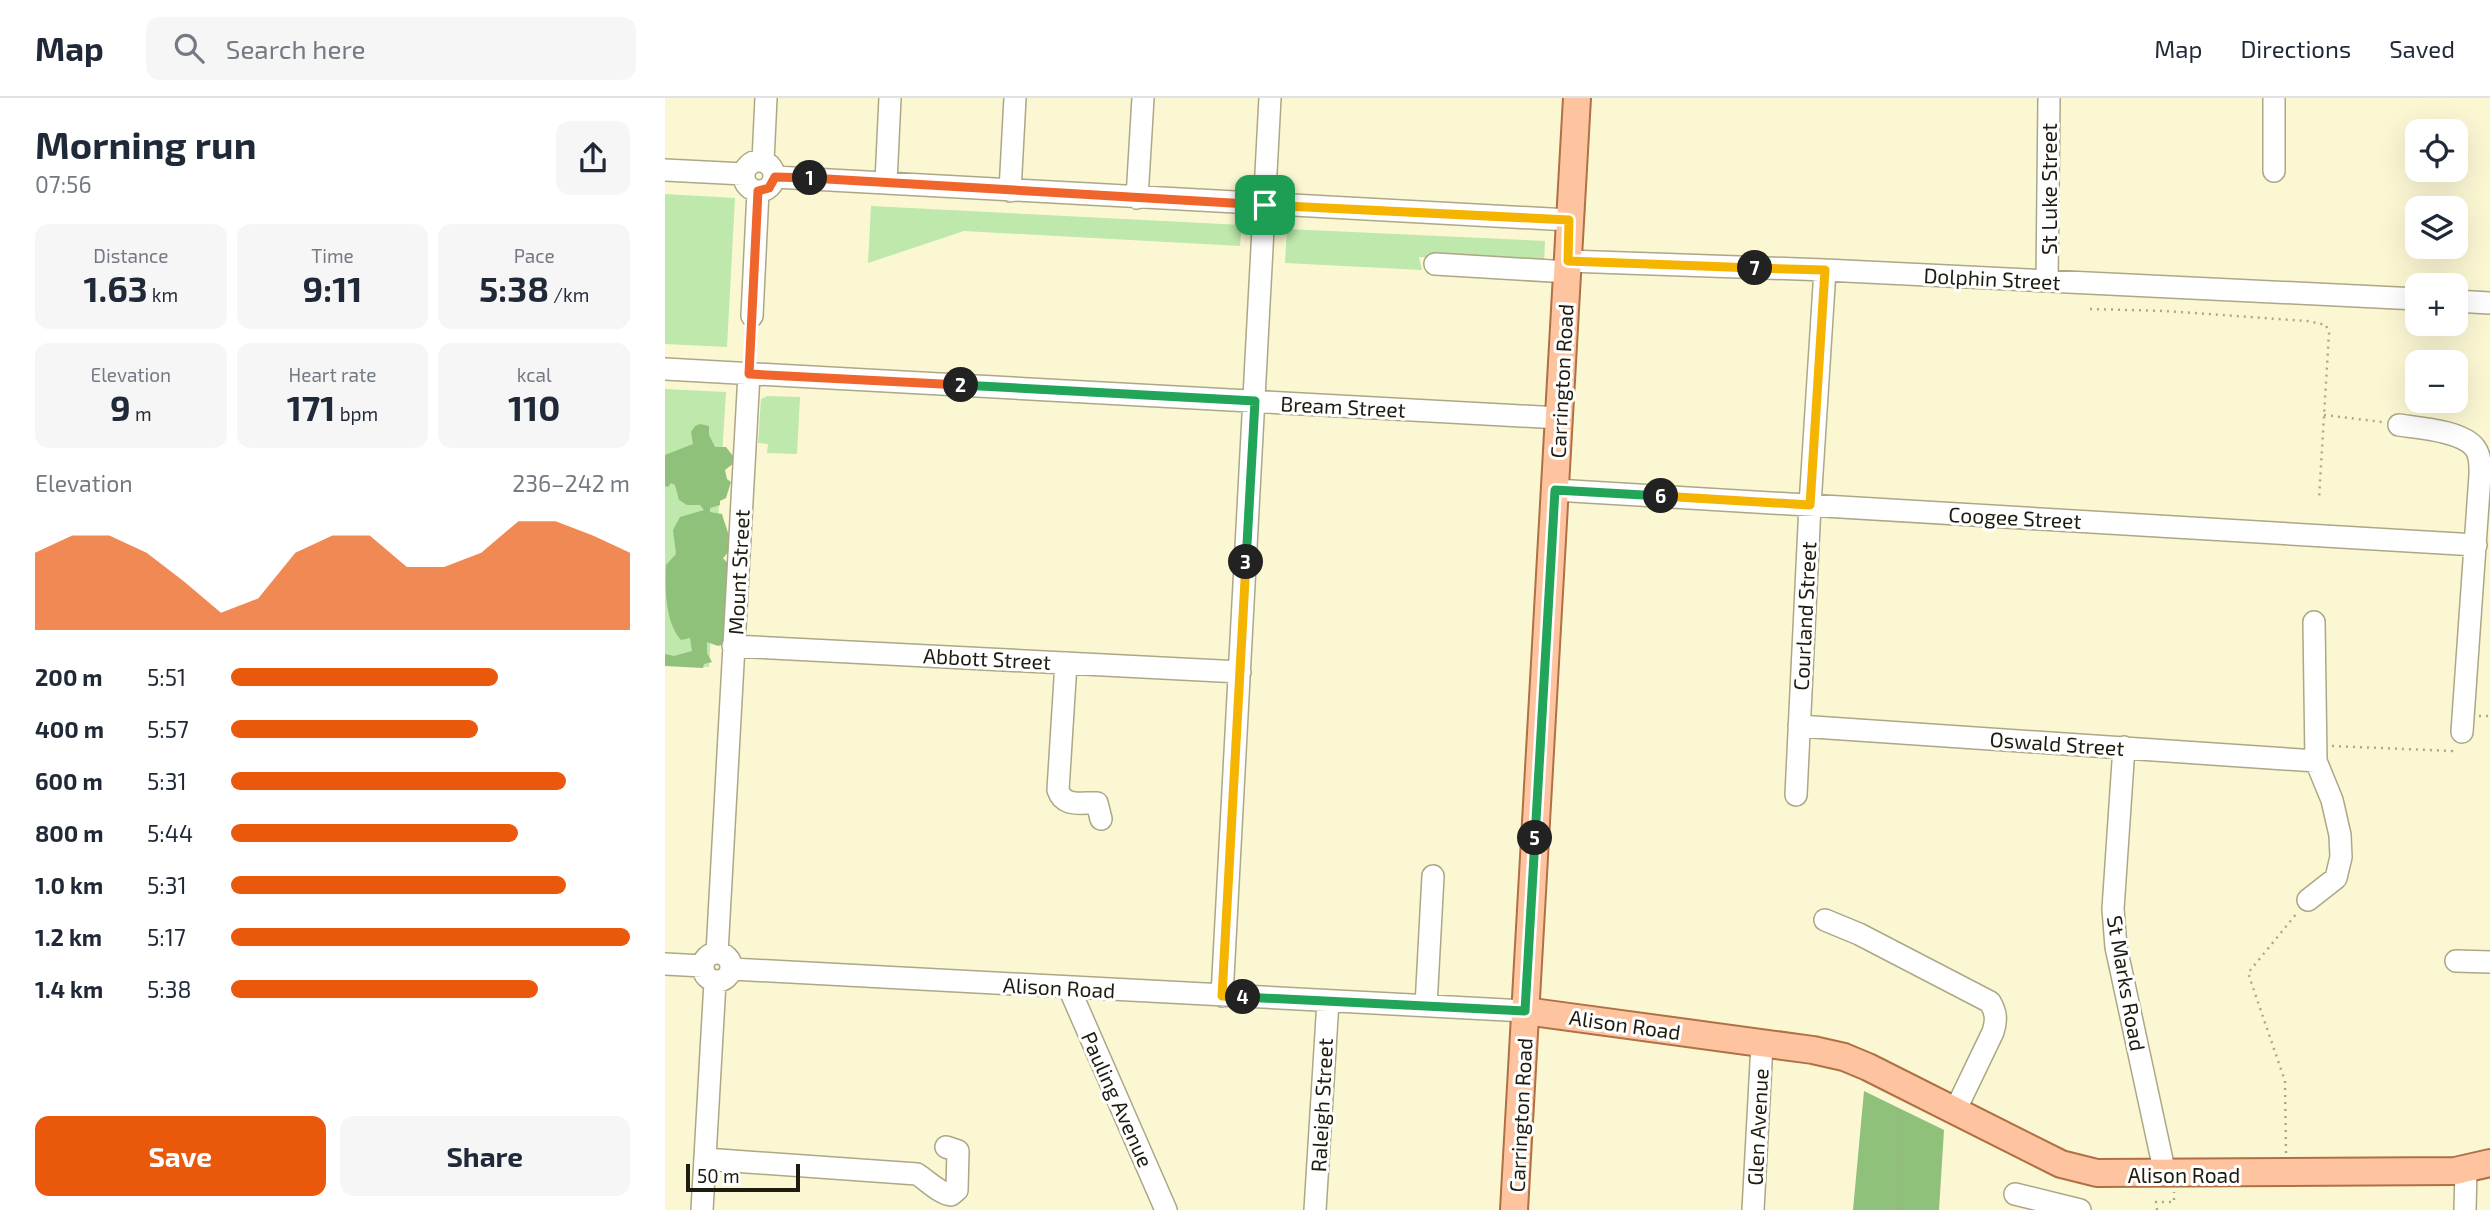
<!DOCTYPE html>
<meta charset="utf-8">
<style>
body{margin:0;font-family:"Exo 2",sans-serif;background:#f6f6f7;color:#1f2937;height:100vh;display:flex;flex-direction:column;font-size:26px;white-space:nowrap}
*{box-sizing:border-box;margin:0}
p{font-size:23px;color:#747a83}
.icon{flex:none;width:38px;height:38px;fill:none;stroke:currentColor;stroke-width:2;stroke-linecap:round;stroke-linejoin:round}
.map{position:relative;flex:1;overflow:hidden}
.sheet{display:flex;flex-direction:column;background:#fff;width:665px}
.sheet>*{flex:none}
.buttons{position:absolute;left:1740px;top:21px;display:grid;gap:14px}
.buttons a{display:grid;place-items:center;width:63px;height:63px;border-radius:14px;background:#fff;box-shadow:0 7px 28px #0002;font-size:35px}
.scale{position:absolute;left:21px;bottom:18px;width:114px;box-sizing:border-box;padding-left:7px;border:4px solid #1e1c0f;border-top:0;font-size:19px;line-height:24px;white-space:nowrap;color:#1e1c0f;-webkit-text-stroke:5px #fff;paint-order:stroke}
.pin{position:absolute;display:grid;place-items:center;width:60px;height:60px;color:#fff;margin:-30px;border-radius:14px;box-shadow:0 4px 10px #0006}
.km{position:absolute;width:35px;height:35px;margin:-18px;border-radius:50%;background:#222;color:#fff;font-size:19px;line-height:35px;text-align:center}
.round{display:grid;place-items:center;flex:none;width:74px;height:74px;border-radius:14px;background:#f6f6f7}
.summary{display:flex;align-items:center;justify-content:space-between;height:119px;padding:0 35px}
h1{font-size:38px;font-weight:700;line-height:52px}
.figures{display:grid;grid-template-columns:repeat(3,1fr);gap:10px;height:119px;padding:7px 35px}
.figures div{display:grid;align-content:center;border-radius:14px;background:#f6f6f7;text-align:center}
.figures b{font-size:35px;font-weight:700}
.figures small{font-size:19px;font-weight:400}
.figures p{font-size:19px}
.chart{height:196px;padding:14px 35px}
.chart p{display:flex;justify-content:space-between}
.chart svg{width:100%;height:126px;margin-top:7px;fill:#ea580c;opacity:.7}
.action{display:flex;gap:14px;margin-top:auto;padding:14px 35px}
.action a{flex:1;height:80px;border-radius:14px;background:#ea580c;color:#fff;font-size:28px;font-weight:700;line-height:80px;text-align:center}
.action a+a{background:#f6f6f7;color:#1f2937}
ul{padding:0 35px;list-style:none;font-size:23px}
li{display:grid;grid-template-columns:112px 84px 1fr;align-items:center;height:52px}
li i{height:18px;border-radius:9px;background:#ea580c}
header{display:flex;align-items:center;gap:42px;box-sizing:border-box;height:98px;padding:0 35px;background:#fff;border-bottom:2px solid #e0e1e3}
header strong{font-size:33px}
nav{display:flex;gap:38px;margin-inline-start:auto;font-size:24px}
.search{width:490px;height:63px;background:#f6f6f7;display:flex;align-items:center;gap:18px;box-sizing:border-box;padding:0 24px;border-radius:14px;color:#747a83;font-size:26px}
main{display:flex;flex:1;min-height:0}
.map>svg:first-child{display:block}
.green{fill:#bee8ac}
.forest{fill:#90c17a}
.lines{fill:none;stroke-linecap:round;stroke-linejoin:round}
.minor-casing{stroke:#aca786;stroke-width:24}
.major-casing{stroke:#af7044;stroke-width:30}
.path{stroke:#aca88c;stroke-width:2.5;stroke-dasharray:2 5;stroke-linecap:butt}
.minor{stroke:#fff;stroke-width:21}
.major{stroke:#fec4a0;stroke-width:26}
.split-1-casing{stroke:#fff;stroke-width:14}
.split-2-casing{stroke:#fff;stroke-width:14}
.split-3-casing{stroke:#fff;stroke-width:14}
.split-4-casing{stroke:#fff;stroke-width:14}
.split-5-casing{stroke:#fff;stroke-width:14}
.split-6-casing{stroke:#fff;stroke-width:14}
.split-7-casing{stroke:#fff;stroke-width:14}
.split-8-casing{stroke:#fff;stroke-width:14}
.split-1{stroke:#f0652b;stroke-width:9}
.split-2{stroke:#f0652b;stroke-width:9}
.split-3{stroke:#22a559;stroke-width:9}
.split-4{stroke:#f5b400;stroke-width:9}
.split-5{stroke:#22a559;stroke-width:9}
.split-6{stroke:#22a559;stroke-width:9}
.split-7{stroke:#f5b400;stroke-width:9}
.split-8{stroke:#f5b400;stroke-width:9}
.labels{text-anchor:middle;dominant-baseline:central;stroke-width:6;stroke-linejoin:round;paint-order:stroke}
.street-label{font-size:21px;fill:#1e1c0f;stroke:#fff}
</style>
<header>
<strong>Map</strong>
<div class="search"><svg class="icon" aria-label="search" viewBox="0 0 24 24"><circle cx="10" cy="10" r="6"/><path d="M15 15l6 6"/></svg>Search here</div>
<nav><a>Map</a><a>Directions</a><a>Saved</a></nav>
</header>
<main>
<section class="sheet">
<div class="summary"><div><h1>Morning run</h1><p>07:56</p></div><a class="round"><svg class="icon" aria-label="share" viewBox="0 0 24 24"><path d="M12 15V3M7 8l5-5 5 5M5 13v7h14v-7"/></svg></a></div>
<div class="figures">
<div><p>Distance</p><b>1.63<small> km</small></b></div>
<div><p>Time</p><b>9:11</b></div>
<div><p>Pace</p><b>5:38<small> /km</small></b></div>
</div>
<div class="figures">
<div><p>Elevation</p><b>9<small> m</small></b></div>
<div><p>Heart rate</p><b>171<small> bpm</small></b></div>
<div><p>kcal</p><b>110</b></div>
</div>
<div class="chart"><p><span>Elevation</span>236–242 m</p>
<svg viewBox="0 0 160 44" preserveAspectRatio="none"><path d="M0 44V17L10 11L20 11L30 17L40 27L50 38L60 33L70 17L80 11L90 11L100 22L110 22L120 17L130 6L140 6L150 11L160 17V44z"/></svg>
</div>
<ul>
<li><b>200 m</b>5:51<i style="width:67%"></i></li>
<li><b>400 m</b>5:57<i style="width:62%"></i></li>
<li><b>600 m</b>5:31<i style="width:84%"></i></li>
<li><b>800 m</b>5:44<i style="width:72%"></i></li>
<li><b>1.0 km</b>5:31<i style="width:84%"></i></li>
<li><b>1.2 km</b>5:17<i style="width:100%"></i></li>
<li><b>1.4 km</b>5:38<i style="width:77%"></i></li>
</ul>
<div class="action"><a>Save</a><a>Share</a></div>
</section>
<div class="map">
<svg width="1825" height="1112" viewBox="0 0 1825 1112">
<rect width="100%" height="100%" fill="#fcf7d3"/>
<path class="green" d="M0,96l70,4 -8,149 -62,-3z
M206,108l371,19 -2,21 -276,-15 -96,32z
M622,131l258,12 -1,23 -125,-7 3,13 -137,-7z
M0,291l61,3 -17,275 -44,-2z
M102,298l33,1 -3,57 -30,-1 1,-9 -10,-1 3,-44z"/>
<path class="forest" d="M35,326l9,2v9l6,12h11l7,9 1,7 -9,7 2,9 4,3 -5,16 -6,3v4l-10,3v4l12,2c3,13 15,32 1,44l8,9 -1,13 -4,2 4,24 -6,8 8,12 -4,17 -10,3 -11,-4v11l5,9 -8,2 -1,4 -38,-2v-12l9,2 18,-5 -2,-13 -9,2c-16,-18 -16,-51 -15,-75l10,-11 -3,-24 7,-13 24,-7 -4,-5h-13l-8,-5 -4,-15 -4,-2 -3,4 -3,-1v-31l28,-11 -2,-12 4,-6z
M1199,993l80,39 -5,80h-86z"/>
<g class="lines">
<g class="minor-casing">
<path id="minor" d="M1609,0v73
M79 78a15 15 0 1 1 30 0a15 15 0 1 1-30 0Z
M98,63l3,-63
M0,72l79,4
M110,79l794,43
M221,84l4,-84
M345,93l5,-93
M472,100l6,-100
M903,163l257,9 592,29
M770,166l133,8
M1382,183l2,-183
M1790,203l35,2
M87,218l6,-125
M0,271l894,49
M1734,327c20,3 64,6 76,23 6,8 5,18 5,27l-18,257
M890,392l921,55
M68,548l507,26
M401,565l-8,127c6,18 23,12 39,13l4,16
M1134,628l517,35
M1459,649l-11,162 3,38 49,227
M1131,697l14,-290 15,-235
M1643,802l28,-22 5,-21 -1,-22 -8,-35 -16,-39 -2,-139
M1160,822l34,14 131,68c6,10 7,18 3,30l-38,79
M38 869a14 14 0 1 1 28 0a14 14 0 1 1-28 0Z
M52,855l32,-579
M1791,863l34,1
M0,866l38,2
M67,871l793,42
M404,890l97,222
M557,898l48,-898
M761,908l7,-130
M40,1061l212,15c11,7 22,19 34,21l6,-5 1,-39 -12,-4
M1350,1096l65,16
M37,1112l13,-228
M650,1112l13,-209
M1088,1112l9,-166
M1800,1112l1,-41"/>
</g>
<g class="major-casing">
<path id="major" d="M860,913l288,39 31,7 24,10 193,97 36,9 358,-2 35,-8
M849,1112l63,-1112"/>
</g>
<path class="path" d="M1425,211l75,2 142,10 19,4 3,8 -10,166
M85,259l1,-25
M1659,317l58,7
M1814,618h11
M1667,648l120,5v-3
M1621,1055l-1,-72 -37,-108 49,-60
M1233,1112l1,-104
M1492,1112l-1,-8h18v-10"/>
<use href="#minor" class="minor"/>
<use href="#major" class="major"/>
</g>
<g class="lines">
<g class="split-1-casing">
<path id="split-1" d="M145,80l455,27"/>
</g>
<g class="split-2-casing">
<path id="split-2" d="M145,80l-35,-1 -6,11 -11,3 -9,183 212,11"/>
</g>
<g class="split-3-casing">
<path id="split-3" d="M296,287l294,16 -9,161"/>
</g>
<g class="split-4-casing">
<path id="split-4" d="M578,899l-21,-1 24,-434"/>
</g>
<g class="split-5-casing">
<path id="split-5" d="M578,899l282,14 10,-173"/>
</g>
<g class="split-6-casing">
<path id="split-6" d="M870,740l20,-348 106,6"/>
</g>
<g class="split-7-casing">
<path id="split-7" d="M996,398l149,9 15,-235 -70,-2"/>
</g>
<g class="split-8-casing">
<path id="split-8" d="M600,107l304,15 -1,41 187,7"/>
</g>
<use href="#split-1" class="split-1"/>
<use href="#split-2" class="split-2"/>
<use href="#split-3" class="split-3"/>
<use href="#split-4" class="split-4"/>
<use href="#split-5" class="split-5"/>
<use href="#split-6" class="split-6"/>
<use href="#split-7" class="split-7"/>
<use href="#split-8" class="split-8"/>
</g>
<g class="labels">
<g class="street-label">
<text transform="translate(1383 91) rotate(-90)">St Luke Street</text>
<text transform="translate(1327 180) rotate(3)">Dolphin Street</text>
<text transform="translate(896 283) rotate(-87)">Carrington Road</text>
<text transform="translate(678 308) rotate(3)">Bream Street</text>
<text transform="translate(1350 419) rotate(3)">Coogee Street</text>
<text transform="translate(73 474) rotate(-87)">Mount Street</text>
<text transform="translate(1139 518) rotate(-87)">Courland Street</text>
<text transform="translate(322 560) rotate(3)">Abbott Street</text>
<text transform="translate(1392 645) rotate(4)">Oswald Street</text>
<text transform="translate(1462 885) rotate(80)">St Marks Road</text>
<text transform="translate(394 889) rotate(3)">Alison Road</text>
<text transform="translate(960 926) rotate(8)">Alison Road</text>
<text transform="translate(453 1001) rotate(66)">Pauling Avenue</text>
<text transform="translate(656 1007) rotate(-87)">Raleigh Street</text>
<text transform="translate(855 1017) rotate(-87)">Carrington Road</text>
<text transform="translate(1092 1029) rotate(-87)">Glen Avenue</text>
<text x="1519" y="1076">Alison Road</text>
</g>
</g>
</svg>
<div class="buttons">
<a><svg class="icon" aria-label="locate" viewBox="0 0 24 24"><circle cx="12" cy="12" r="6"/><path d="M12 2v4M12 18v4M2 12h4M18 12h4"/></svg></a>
<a><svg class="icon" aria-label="layers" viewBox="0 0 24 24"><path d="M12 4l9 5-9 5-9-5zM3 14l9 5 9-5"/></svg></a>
<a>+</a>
<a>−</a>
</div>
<div class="scale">50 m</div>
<div class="pin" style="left:600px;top:107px;background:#1e9e55"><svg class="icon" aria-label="arrive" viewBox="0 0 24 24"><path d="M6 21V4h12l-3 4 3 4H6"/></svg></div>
<b class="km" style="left:145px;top:80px">1</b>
<b class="km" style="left:296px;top:287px">2</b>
<b class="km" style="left:581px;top:464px">3</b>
<b class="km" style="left:578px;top:899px">4</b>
<b class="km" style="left:870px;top:740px">5</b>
<b class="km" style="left:996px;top:398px">6</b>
<b class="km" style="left:1090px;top:170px">7</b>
</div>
</main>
